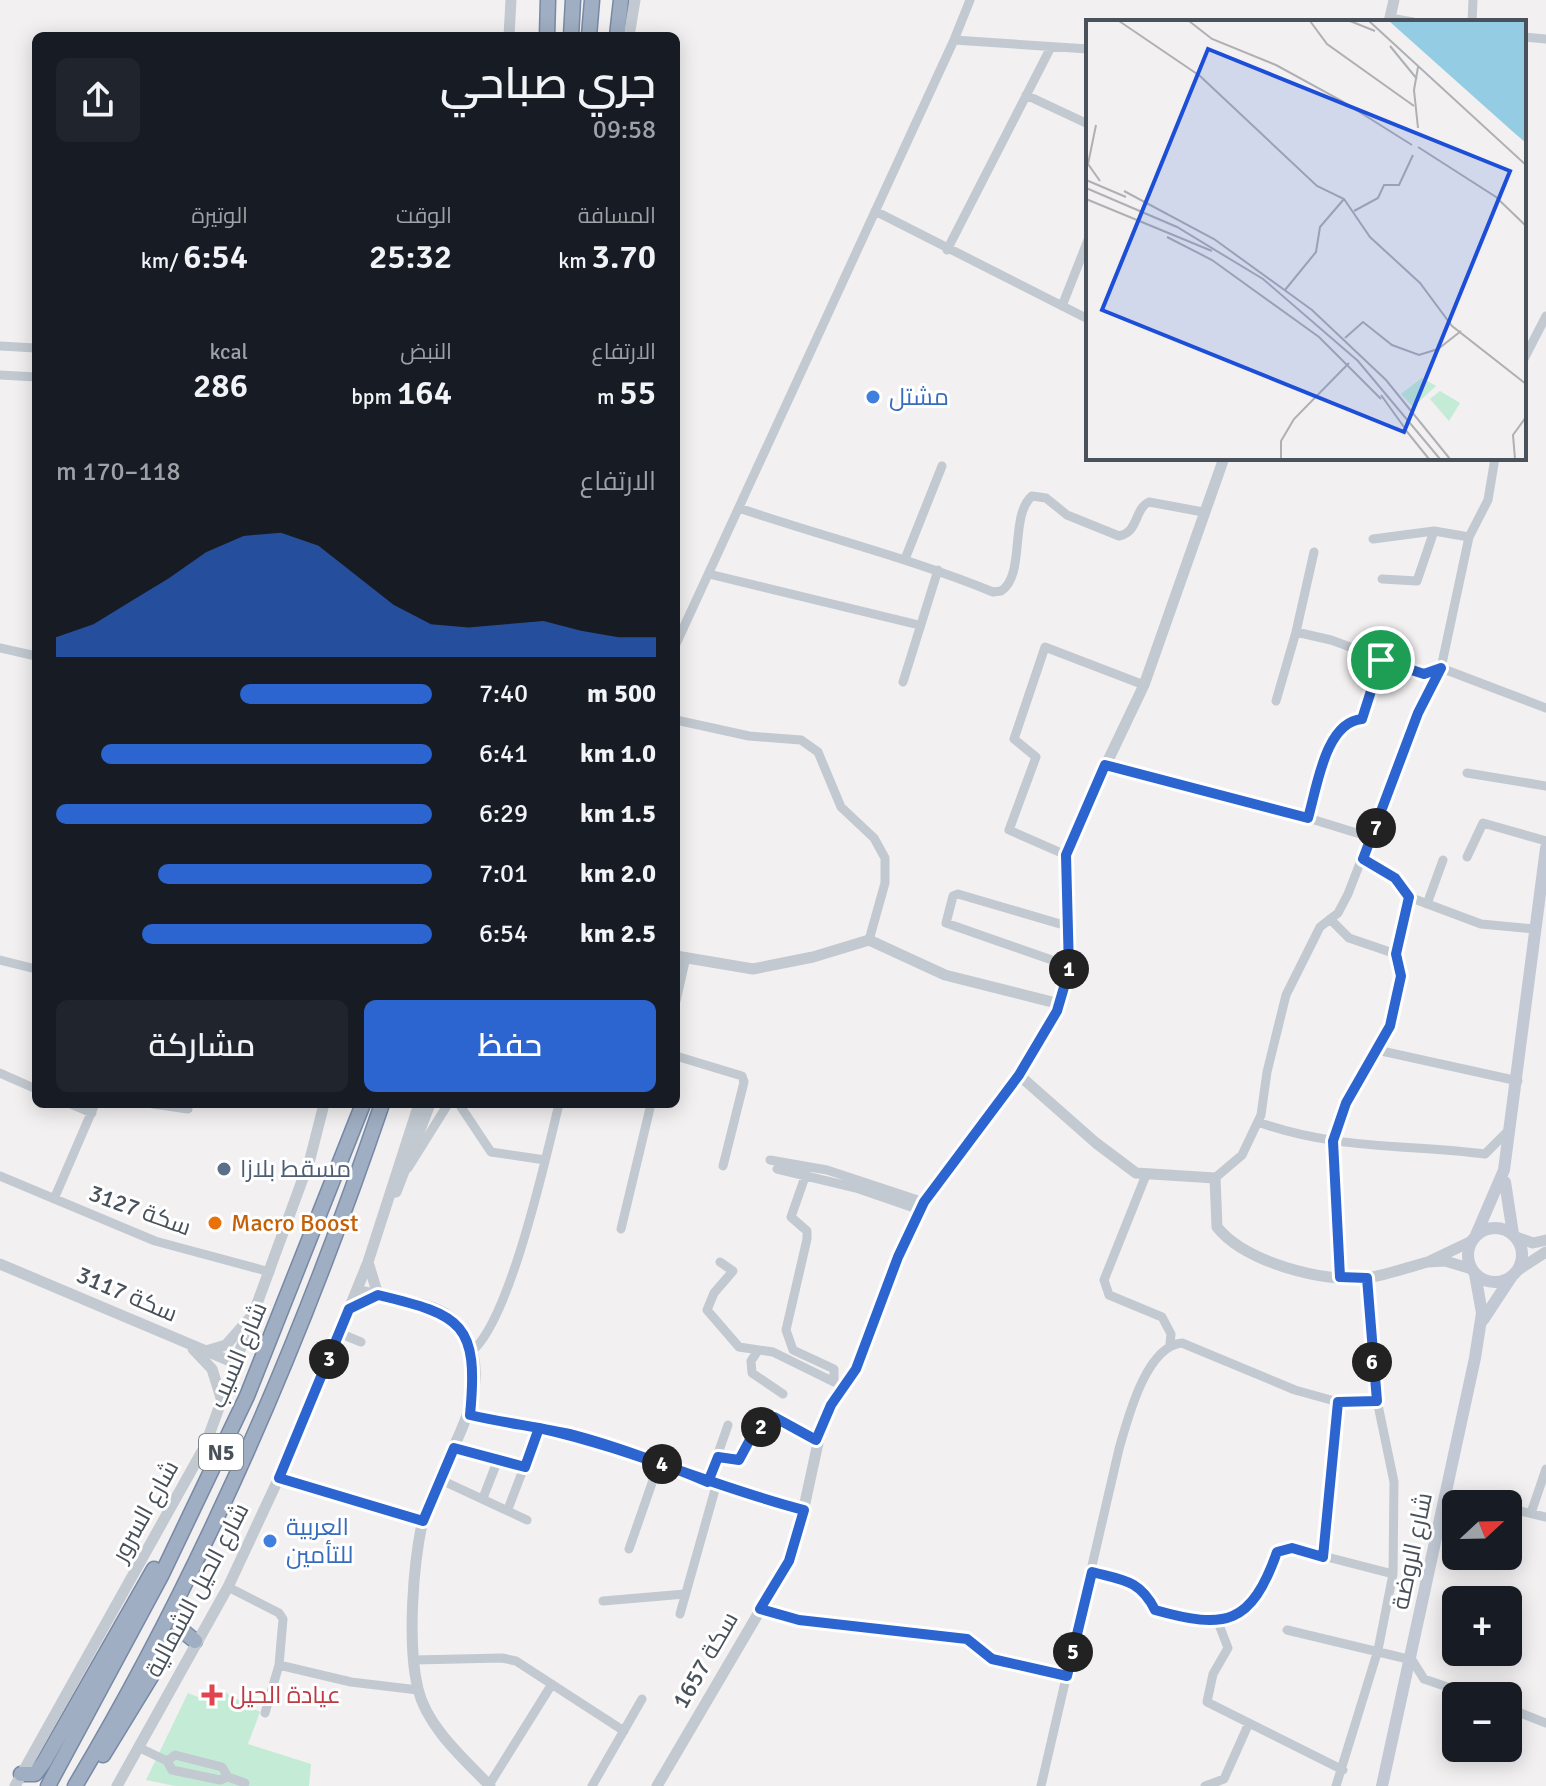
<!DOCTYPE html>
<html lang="ar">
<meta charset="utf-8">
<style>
body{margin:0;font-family:Signika,Cairo,sans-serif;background:#20242c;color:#f1f3f6;direction:rtl;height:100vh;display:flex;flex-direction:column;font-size:30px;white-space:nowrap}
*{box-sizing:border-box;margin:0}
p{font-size:26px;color:#9ea1a6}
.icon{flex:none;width:44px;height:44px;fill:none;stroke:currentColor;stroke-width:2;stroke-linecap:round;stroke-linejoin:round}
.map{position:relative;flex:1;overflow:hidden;direction:ltr}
.panel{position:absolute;left:32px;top:32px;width:648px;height:1076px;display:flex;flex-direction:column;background:#171b24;border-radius:12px;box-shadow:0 4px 20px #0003;direction:rtl}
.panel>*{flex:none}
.needle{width:52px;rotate:68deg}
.buttons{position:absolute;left:1442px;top:1490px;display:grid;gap:16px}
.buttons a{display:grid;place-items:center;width:80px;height:80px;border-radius:12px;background:#171b24;box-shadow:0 4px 20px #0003;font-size:40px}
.pin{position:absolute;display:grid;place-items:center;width:68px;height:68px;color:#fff;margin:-34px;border:4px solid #fff;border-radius:50%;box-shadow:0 2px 8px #0007}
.km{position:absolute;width:40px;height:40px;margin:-20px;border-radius:50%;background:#222;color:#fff;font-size:22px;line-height:40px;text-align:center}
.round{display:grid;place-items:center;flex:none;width:84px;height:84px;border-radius:12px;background:#20242c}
.head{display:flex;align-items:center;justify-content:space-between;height:136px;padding:0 24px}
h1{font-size:44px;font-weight:600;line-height:60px}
.figures{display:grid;grid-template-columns:repeat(3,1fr);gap:12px;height:136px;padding:8px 24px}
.figures div{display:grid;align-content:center}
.figures b{font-size:34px;font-weight:600}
.figures small{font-size:22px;font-weight:400}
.figures p{font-size:22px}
.chart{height:224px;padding:16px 24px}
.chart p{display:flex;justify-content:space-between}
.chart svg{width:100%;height:144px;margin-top:8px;fill:#2c65d0;opacity:.7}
.cta{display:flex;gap:16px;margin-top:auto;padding:16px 24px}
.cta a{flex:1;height:92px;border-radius:12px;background:#2c65d0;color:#fff;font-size:32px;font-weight:600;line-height:92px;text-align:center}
.cta a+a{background:#20242c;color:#f1f3f6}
ul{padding:0 24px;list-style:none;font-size:26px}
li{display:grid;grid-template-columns:128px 96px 1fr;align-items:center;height:60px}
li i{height:20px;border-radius:10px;background:#2c65d0}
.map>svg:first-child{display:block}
.green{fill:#c3ebd6}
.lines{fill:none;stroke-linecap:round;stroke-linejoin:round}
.trunk-casing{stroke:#7889a5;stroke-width:17}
.minor{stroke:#c2c9d0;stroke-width:9}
.tertiary{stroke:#c2c9d0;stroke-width:11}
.secondary{stroke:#c2c9d4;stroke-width:12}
.trunk{stroke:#9faec2;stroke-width:14}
.route-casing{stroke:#fff;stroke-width:16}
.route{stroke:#2c65d0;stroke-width:10}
.shop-dot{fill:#3f7fe0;stroke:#fff;stroke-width:3}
.service-dot{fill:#5c6f8a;stroke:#fff;stroke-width:3}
.food-dot{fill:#e8710a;stroke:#fff;stroke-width:3}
.health-dot{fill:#e0444e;stroke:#fff;stroke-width:3}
.labels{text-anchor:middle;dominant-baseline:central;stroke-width:6;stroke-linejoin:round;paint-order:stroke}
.shield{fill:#fff;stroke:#80858c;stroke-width:2}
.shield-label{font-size:22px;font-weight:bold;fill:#49515b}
.shop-label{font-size:24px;fill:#366cbe;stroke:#fff;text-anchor:start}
.service-label{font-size:24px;fill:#4e5e75;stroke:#fff;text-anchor:start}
.street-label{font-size:24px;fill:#49515b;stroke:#fff}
.food-label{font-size:24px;fill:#c56008;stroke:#fff;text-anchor:start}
.health-label{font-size:24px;fill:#be3a42;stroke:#fff;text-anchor:start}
.inset-road{fill:none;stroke:#aeb0b4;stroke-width:2}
.view{fill:#1d4ed8;fill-opacity:0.15;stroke:#1d4ed8;stroke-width:4}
.inset-edge{fill:none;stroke:#49515b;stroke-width:4}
</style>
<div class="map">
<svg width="1546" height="1786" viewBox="0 0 1546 1786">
<rect width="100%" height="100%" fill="#f2f0f0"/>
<path class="green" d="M221,1690l39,22 -12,32 63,20 -2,22h-134l-29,-6 42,-87 22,9z"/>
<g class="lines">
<g class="trunk-casing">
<path id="trunk" d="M547,36l1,-36
M571,36l2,-36
M589,36l3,-36
M617,36l4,-36
M103,1755l74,-121 7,-2 11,9
M21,1774h14l9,-12 110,-193
M48,1786l113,-210 86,-180 116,-292
M75,1786c127,-213 227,-447 307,-682"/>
</g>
<path class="minor" d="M1390,18l23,4
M1472,22l1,-22
M1524,37l22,2
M954,40l16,-40
M1026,95l62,29
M875,211l213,108
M947,250l104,-203
M1062,306l26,-66
M0,346l36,2
M1524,359l22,-43
M0,375l36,2
M739,508c85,29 171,50 254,84l8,-1c25,-16 8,-75 31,-95l14,2 21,17 52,21c20,-4 15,-27 30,-34l54,10
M1373,539l61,-8 35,6
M905,559l37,-93
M709,574l210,51
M1382,579l35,2 17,-50
M1296,632l18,-80
M676,644l278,-604 134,9
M0,648l36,8
M903,682l35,-112
M1276,701l20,-69 35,8 93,34 17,-6 105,40
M676,720l73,16 52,4 17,12 23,55 33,31 11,20v25l-16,57
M1105,765l203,53
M1467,773l79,13
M1373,838l-65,-20c9,-30 17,-96 54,-99l19,-59
M1066,855l-57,-25 27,-73 -22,-18 31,-92 99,38
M1467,857l16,-34 63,18
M1409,897l72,27 54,5
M1427,904l16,-44
M1330,919l19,19 47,16
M1067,926l-109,-32 -5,2 -7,27 123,43
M0,960l36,9
M676,1001l10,-44
M1377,1050l141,31
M676,1056l66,20 2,6 -21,84
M0,1073l36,16
M71,1104l21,9
M153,1104l35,5
M459,1104l32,48 54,8
M1258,1122c78,28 147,22 227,32l24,-24
M770,1160l57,10 97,32
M408,1168l40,-64
M777,1169l79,19 64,22
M806,1174l-15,43 16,14v8l-21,91 7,20 41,19v13
M1146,1175l-42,105 5,15 53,22 9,17 -1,10
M0,1176l155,65 115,31
M1215,1178l27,-23 19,-40 6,-43 19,-77 34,-68 18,-14 10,-19 70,-181 23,-45 28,-131 19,-37 7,-42
M54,1199l41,-95
M621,1229l30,-125
M720,1262l13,9 -19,22 -7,17 32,37 34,5 65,32
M1340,1277l-7,-136 13,-38 44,-77 11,-50 -5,-22 13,-57 -14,-19 -32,-19
M339,1333l22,9
M472,1351c38,-31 74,-194 87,-247
M757,1352l-6,9 1,12 31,21
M470,1415l103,20 143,51 88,24
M454,1448l71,19
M718,1457l21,3 15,-28 20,-15 42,23
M279,1478l144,43
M439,1479l88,41
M708,1482l20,-57
M1446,1496l42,8
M483,1498l14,-36
M1508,1508l38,9
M508,1509l31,-81
M1531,1513l15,-44
M629,1549l30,-86
M1323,1557l15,-155
M1092,1572c31,8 48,8 63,38 72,20 95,15 122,-58l15,-4 101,26
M228,1587l51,26 4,6 -4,46 -14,48
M603,1601l82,-7
M760,1609l39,11 168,19 25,20 75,17
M680,1614l36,-128
M1218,1622l10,26 -15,26 -6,28 136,68
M1287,1630l125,30 12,19 50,17
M415,1660l87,-2 14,3 108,70
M279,1665l72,17 67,8
M1508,1708l38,15
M138,1747l29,14 5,9 48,10 8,-3 -6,-10 -47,-12 -8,6
M228,1777l17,6 -2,3
M489,1785l63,-101
M592,1786l50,-87
M1041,1786l78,-337c9,-31 27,-103 63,-106l113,47 43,12 39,-1
M1205,1786l19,-7 25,-56
M1336,1786l42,-136 15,-76 1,-92 -21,-101 -6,-103"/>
<path class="tertiary" d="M1389,22l5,-22
M509,36l2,-36
M629,36l6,-36
M676,956l77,13 60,-12 56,-17 76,35 115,29
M1019,1075l77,68 40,30 79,5 2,49c28,35 106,56 150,51 20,-3 41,-11 61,-16
M396,1192l34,-88
M1516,1237l17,6 13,-3
M1472,1241l-44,21 17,-1 27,8
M368,1262l10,33
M0,1264l237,100
M1518,1270l28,-18
M357,1290c24,7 75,11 93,27 64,60 -12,141 -27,202 -10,45 -16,125 -5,170 9,38 46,70 72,97
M193,1349l19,20 10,32
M206,1351l20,-6 24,-27
M15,1786l190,-340 105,-287 14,-55
M117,1786l111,-199 63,-135 77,-190 51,-158
M657,1786l132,-225 9,-26 25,-115 33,-51 42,-112 22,-47 99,-135 38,-64 12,-41 -3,-115 5,-17 73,-153 80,-227"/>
<path class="secondary" d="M1505,1182l8,52
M1468 1255a27 27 0 1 1 54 0a27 27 0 1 1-54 0Z
M1476,1235l28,-65 42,-322
M1483,1320l29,-44
M1382,1786l93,-428 7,-45 -7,-39"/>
<use href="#trunk" class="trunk"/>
</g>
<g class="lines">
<g class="route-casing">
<path id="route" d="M1381,660l-19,59c-37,3 -45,69 -54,99l-203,-53 -39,90 3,115 -12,41 -38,64 -95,127 -26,55 -42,112 -25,36 -15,35 -42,-23 -20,15 -15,28 -21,-3 -10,25c-44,-18 -89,-35 -134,-47 -35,-8 -70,-12 -104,-20 9,-92 -8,-100 -92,-120l-29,14 -70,169 144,43 31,-73 71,19 14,-39c91,20 175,59 265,82l-15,51 -29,48 39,11 168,19 25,20 75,17 25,-104c31,8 48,8 63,38 71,20 96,15 122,-58l15,-4 31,9 15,-155 39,-1 -10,-123 -27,-1 -7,-136 13,-38 44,-77 11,-50 -5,-22 13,-57 -14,-19 -32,-19 55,-146 23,-45 -17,6 -43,-14"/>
</g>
<use href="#route" class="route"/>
</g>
<g class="shop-dot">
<circle cx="873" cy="397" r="8"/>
<circle cx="270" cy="1541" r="8"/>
</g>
<circle class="service-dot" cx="224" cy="1169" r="8"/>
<circle class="food-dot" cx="215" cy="1223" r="8"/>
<path class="health-dot" d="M208 1683h8v8h8v8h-8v8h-8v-8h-8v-8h8z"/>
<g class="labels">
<rect class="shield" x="199" y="1434" width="44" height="36" rx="6"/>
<g class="shield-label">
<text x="221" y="1452">N5</text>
</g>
<g class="shop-label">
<text x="889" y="397">مشتل</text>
<text x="286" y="1527">العربية<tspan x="286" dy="28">للتأمين</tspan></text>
</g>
<g class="service-label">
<text x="240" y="1169">مسقط بلازا</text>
</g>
<g class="street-label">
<text transform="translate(140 1210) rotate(20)">سكة 3127</text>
<text transform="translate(127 1294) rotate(23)">سكة 3117</text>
<text transform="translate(238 1355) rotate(-67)">شارع السيب</text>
<text transform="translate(145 1511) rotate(-61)">شارع السرور</text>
<text transform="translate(1412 1551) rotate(-78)">شارع الروضة</text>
<text transform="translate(197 1590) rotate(-62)">شارع الحيل الشمالية</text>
<text transform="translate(705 1660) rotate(-60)">سكة 1657</text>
</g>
<g class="food-label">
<text x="231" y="1223">Macro Boost</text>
</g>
<g class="health-label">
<text x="230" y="1695">عيادة الحيل</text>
</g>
</g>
<g transform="translate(1086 20)">
<rect width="440" height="440" fill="#f2f0f0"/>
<path d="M336,358l14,8 -23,21 -12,-13zM354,371l20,12 -11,18 -19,-22z" fill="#c3ebd6"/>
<path d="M303,1h137v122l-15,-13z" fill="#94cce3"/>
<path class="inset-road" d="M33,1l81,55 117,110 27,13 26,38 50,46 32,43 74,58M103,1l23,18 64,26 66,36 70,44M224,1l17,23 87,62M264,1l25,10M283,1l157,144M304,26l27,33M0,100v38M10,105l-8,39 12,17M332,108l-4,-38 4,-23M332,127l78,50 30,29M0,160l40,17M0,168l91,39 86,52 95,82 82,98M38,171l90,48 98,71 74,70 64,79M0,179l126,52M268,191l24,-13 6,-13h15l14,-30M81,217l45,23 107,77 62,62M199,270l31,-38 4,-25 24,-28M259,318l18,-16 29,23 27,10 19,-6 23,-18M295,375l23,32M318,408l25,31M195,439v-18l13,-22 55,-56M429,439l-2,-24 13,-18"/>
<path class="view" d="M122,29l302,122 -106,261 -302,-122z"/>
<rect width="440" height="440" class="inset-edge"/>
</g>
</svg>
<div class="buttons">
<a><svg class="needle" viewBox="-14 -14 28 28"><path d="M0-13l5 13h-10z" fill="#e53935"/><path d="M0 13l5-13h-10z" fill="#9ea1a6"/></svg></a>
<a>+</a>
<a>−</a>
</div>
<div class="pin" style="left:1381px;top:660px;background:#1e9e55"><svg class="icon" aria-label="arrive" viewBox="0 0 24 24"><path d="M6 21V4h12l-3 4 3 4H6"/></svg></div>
<b class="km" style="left:1069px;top:969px">1</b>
<b class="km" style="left:761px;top:1427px">2</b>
<b class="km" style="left:329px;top:1359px">3</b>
<b class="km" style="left:662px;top:1464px">4</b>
<b class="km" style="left:1073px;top:1652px">5</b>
<b class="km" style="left:1372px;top:1362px">6</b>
<b class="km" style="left:1376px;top:828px">7</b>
<section class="panel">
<div class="head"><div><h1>جري صباحي</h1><p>09:58</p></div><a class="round"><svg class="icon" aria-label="share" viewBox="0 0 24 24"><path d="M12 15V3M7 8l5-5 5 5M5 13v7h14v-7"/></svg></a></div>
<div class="figures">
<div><p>المسافة</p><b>3.70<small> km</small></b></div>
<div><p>الوقت</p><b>25:32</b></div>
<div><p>الوتيرة</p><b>6:54<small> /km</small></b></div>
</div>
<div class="figures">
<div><p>الارتفاع</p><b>55<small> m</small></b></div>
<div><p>النبض</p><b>164<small> bpm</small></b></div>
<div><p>kcal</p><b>286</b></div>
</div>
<div class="chart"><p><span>الارتفاع</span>118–170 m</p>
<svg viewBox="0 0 160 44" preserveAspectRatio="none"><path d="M0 44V38L10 34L20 27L30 20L40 12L50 7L60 6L70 10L80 19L90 28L100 34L110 35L120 34L130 33L140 36L150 38L160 38V44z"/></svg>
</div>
<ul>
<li><b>500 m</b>7:40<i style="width:51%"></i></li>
<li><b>1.0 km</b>6:41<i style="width:88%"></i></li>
<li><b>1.5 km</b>6:29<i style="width:100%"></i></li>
<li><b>2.0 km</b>7:01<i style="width:73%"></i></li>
<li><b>2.5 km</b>6:54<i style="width:77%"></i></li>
</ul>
<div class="cta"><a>حفظ</a><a>مشاركة</a></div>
</section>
</div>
